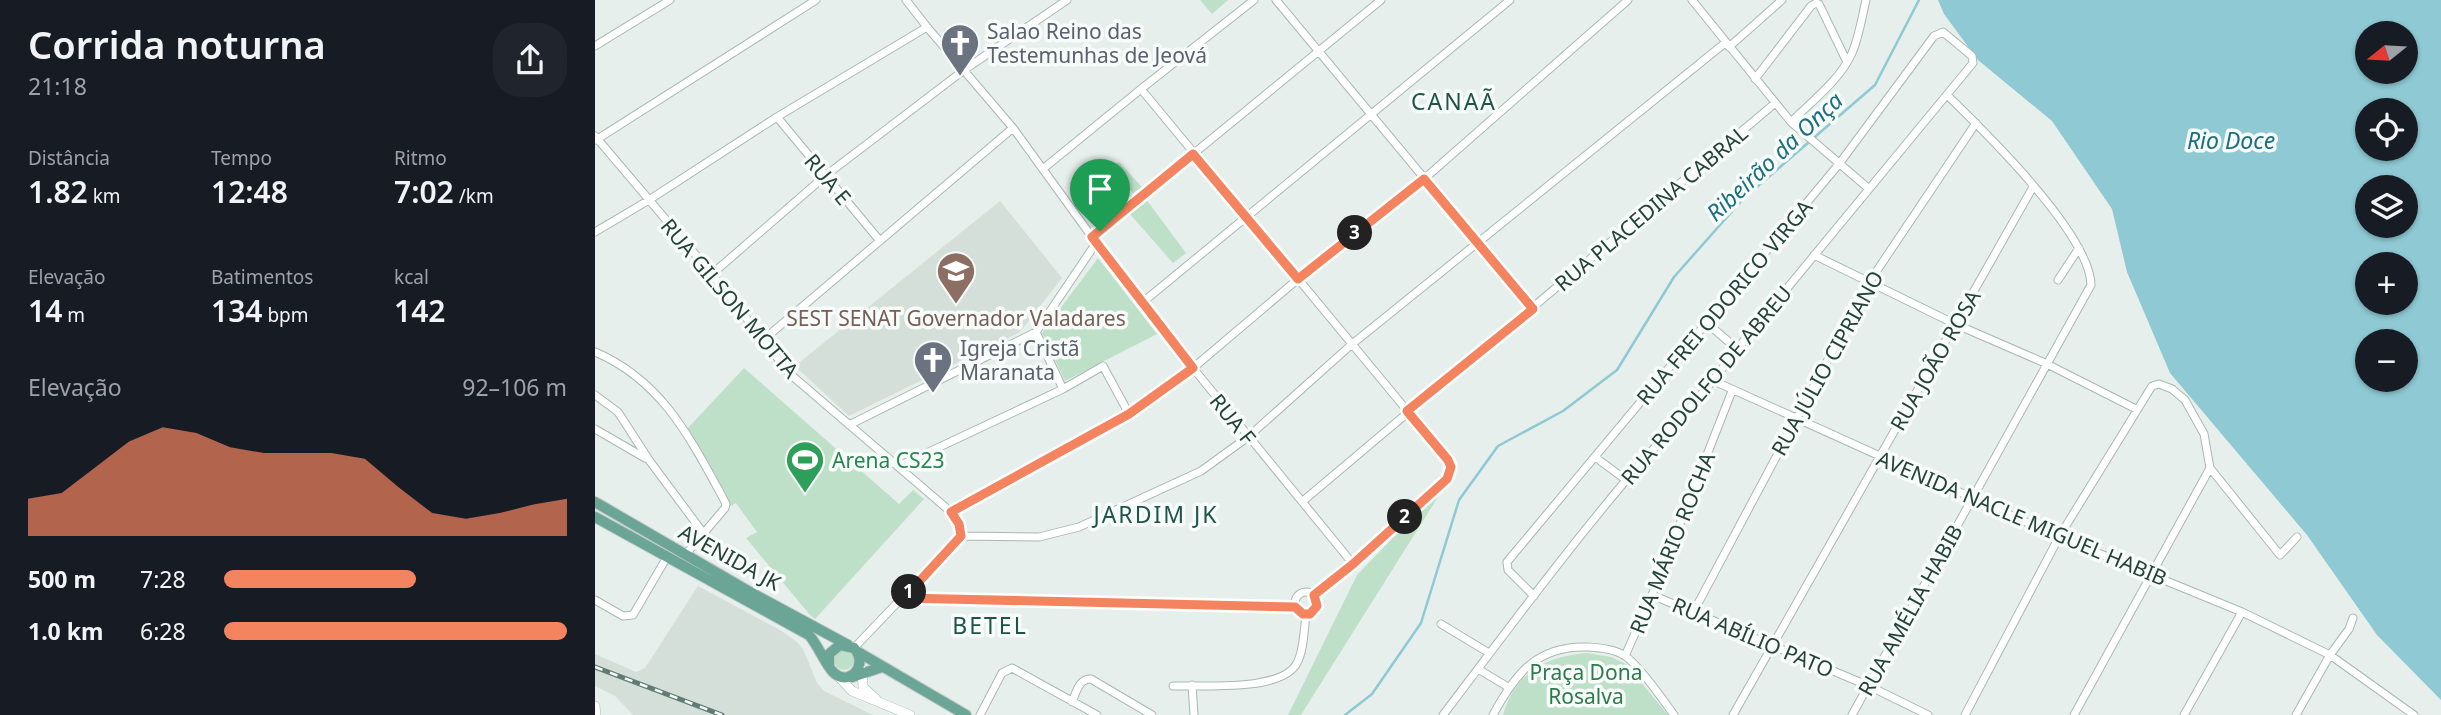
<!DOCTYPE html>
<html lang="pt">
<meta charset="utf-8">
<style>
body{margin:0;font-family:"Noto Sans",sans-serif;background:#20242c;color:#f1f3f6;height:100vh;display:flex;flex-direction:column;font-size:26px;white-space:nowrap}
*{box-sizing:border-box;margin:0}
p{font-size:23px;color:#9ea1a6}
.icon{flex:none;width:38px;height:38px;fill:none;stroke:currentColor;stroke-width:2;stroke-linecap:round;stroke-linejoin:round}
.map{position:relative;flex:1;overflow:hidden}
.details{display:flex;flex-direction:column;background:#171b24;width:595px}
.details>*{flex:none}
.needle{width:46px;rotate:252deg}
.fabs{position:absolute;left:1760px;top:21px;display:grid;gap:14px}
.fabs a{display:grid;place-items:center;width:63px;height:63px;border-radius:50%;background:#171b24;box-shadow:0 2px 5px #0004;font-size:35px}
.pin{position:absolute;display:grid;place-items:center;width:60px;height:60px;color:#fff;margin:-72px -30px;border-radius:50% 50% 50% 0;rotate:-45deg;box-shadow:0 0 7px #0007}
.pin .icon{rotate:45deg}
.km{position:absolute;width:35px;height:35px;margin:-18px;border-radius:50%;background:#222;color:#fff;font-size:19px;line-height:35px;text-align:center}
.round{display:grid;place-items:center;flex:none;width:74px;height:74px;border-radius:28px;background:#20242c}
.summary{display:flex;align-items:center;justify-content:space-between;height:119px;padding:0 28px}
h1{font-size:38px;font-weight:600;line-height:52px}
.stats{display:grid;grid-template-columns:repeat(3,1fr);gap:10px;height:119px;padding:7px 28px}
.stats div{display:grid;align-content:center}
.stats b{font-size:30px;font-weight:600}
.stats small{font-size:19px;font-weight:400}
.stats p{font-size:19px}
.chart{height:196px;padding:14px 28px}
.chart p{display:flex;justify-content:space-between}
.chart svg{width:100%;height:126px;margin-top:7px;fill:#f4845f;opacity:.7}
ul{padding:0 28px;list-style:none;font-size:23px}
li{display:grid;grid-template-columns:112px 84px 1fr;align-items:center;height:52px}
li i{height:18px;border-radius:9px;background:#f4845f}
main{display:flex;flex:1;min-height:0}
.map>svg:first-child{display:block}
.built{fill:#d4dfda}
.green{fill:#bfe0c8}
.water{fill:#8ec9d4;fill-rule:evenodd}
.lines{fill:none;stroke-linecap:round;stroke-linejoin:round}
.stream{stroke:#8ec9d4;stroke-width:2.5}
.minor-casing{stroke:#a8b8b2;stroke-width:9}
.tertiary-casing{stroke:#a8b8b2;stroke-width:10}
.primary-casing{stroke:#c2cac8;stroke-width:12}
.minor{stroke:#fff;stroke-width:7}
.tertiary{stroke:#fff;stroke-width:9}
.primary{stroke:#6aa596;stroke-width:10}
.rail-casing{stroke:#5f7d75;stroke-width:5}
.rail{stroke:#f7fbf9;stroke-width:2.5;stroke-dasharray:8;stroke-linecap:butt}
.route-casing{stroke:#fff;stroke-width:14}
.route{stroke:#f4845f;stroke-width:9}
.labels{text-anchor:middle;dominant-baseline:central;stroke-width:7;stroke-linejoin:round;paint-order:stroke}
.worship-label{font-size:21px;fill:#5b616d;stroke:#f7fbf9;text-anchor:start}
.street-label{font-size:21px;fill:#24423a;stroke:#f7fbf9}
.education-label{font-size:21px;fill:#785e54;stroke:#f7fbf9}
.leisure-label{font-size:21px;fill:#27864d;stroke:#f7fbf9;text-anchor:start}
.park-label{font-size:21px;fill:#2d7a4b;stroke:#f7fbf9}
.neighbourhood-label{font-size:23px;letter-spacing:2px;fill:#1f5548;stroke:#f7fbf9}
.water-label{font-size:23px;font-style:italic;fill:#1c6f80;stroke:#f7fbf9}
</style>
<main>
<section class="details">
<div class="summary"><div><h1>Corrida noturna</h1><p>21:18</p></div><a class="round"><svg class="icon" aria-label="share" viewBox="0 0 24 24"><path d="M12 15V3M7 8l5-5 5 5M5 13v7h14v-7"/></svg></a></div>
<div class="stats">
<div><p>Distância</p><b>1.82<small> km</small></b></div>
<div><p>Tempo</p><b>12:48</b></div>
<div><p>Ritmo</p><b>7:02<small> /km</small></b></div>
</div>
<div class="stats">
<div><p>Elevação</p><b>14<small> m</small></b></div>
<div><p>Batimentos</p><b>134<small> bpm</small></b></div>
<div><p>kcal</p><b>142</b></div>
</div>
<div class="chart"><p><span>Elevação</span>92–106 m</p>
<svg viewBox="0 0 160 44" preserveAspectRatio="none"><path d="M0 44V31L10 29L20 20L30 11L40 6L50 8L60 13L70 15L80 15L90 15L100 17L110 27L120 36L130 38L140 36L150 33L160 31V44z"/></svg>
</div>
<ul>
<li><b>500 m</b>7:28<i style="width:56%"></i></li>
<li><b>1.0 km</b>6:28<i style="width:100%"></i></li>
</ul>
</section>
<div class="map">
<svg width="1846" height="715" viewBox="0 0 1846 715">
<rect width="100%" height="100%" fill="#e6efeb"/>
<path class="built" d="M405,201l62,77 -42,54 -171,84 -54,-50z
M103,586l82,44 17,12 6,7 14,34 7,8 49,24h-240l-18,-19 -20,-10v-32l41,18 9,-4z"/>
<path class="green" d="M605,0h28l-16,14z
M524,162l23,25 -9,6 -23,-24z
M551,199l40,54 -13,10 -44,-50z
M503,258l59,76 -92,47 -23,-48z
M149,368l155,136 14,-14 11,9 -109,120 -5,-4 -64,-77 11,-6 -21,-29 -7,4 -42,-78z
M853,481l-147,234h-13l69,-140z
M239 660a10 10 0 1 1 20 0a10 10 0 1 1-20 0Z
M992,653l24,4 15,7 42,51h-165c12,-42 43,-59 84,-62z"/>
<path class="water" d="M1343,0h503v700l-64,-65 -70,-100 -137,-162 -43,-101 -15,-63 -60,-88 -74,-61 -34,-46zM1773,33h38v39h-38zM1773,110h38v39h-38zM1773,187h38v39h-38zM1773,264h38v39h-38zM1773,341h38v39h-38z"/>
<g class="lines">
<path class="stream" d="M750,715l27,-21 49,-71 38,-123 39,-54 65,-35 54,-41 57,-93 69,-78 132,-114 44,-85"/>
<g class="minor-casing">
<path id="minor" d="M311,0l21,27 86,101 79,109 101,131 160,196
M681,0l257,309
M1097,0l99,122 77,66
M0,46l75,-46
M1134,47l53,-47
M1160,79l56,-73 5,-3 3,1 28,58
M546,89l307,371 3,7 -4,12 -94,85 -39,31
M182,117l103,124
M1196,122c21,-21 49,-42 61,-69 7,-16 10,-36 14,-53
M0,136l117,138 78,100 161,138 8,12 2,12
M1,140l220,-140
M449,168l97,-79 113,-89
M0,232l54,-32 128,-83 150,-90
M497,237l289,-237
M1219,255l141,69 90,39 91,46
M117,274l113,-98 139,-106 103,-70
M1463,280l21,-32
M548,302l367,-302
M1112,323l30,26
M441,332l27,57
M168,340l250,-212
M0,352c66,28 94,84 127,144l4,8 -1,4 -39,46
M1119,381l345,156 183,75 88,43 84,60
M0,395l23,17 31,48 55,74
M254,425l187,-93 60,-89
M0,429l50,29
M1000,457l31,23
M304,466l164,-77 40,-23 26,48
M708,501l471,-397
M356,512l178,-98 64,-46 105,-89 126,-100 204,-179
M366,536l78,1 40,-10 122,-56 47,-34 103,-92 374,-302
M700 603a11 11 0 1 1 22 0a11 11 0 1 1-22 0Z
M1057,595l217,91 59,29
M309,598l391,9
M0,600l28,16 10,-1 34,-58
M1099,611l176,-330 106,-158
M846,624l48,29
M259,648l107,-112
M1030,656l27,-61 80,-204
M883,669l30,18
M597,685l2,30
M578,686c30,-1 109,6 124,-23 7,-13 7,-34 9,-48
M477,702c4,-9 7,-24 19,-23l61,36
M385,715l22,-42 10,-5 85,47
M848,715c60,-79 120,-160 184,-236 37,-43 77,-84 110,-130l236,-286 -1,-7 -29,-24 -9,4 -95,128 -332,398 1,8 26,26
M898,715c22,-41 44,-70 95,-68 12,1 27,2 37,9 14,9 39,45 49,59
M1138,715l300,-528
M1257,715l239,-430c-1,-51 -107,-154 -144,-190
M1370,715l94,-178 93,-151 7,-2 13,5 13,11 19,34 6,34 70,87 17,-18
M1479,715l136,-247
M1589,715l58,-103
M1701,715l34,-60 19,-26 4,-11"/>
</g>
<g class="tertiary-casing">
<path id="tertiary" d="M267,670l1,17 13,12
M243,676l14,15 58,24
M0,706l1,9"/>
</g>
<g class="primary-casing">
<path id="primary" d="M0,502l155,90 98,53
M0,517l214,118c9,10 17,31 25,38 16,14 35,-8 20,-25l-14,-3 -11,9v11
M263,652l108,63
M257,677l30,-10"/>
</g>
<use href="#minor" class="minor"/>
<use href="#tertiary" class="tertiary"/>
<use href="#primary" class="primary"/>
<g class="rail-casing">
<path id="rail" d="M0,667l127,48"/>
</g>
<use href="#rail" class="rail"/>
</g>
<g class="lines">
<g class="route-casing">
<path id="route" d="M598,154l105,125 126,-100 109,130 -126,102 41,49 3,7 -4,12 -94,85 -39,31 3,11 -7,8h-7l-8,-7 -391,-9 57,-62 -2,-12 -8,-12 178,-98 64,-46 -101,-131z"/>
</g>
<use href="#route" class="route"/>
</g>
<defs>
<g id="church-pin" transform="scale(2.0125)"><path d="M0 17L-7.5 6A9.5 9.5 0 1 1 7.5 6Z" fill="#6b7280" stroke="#f7fbf9"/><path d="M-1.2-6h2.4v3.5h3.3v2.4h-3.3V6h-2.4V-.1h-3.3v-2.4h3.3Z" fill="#fff"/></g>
<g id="school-pin" transform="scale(2.0125)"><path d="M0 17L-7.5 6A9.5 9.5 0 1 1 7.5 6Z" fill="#8d6e63" stroke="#f7fbf9"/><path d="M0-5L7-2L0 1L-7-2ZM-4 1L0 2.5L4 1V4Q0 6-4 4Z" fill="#fff"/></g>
<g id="stadium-pin" transform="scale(2.0125)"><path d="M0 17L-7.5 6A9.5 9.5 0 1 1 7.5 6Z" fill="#2e9e5b" stroke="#f7fbf9"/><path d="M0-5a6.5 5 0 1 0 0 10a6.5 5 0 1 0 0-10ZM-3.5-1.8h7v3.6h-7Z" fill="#fff"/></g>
</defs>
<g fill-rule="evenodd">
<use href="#church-pin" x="365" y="43"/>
<use href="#school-pin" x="361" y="271"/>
<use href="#church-pin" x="338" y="360"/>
<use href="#stadium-pin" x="210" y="460"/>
</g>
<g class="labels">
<g class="worship-label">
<text x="392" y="31">Salao Reino das<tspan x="392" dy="24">Testemunhas de Jeová</tspan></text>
<text x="365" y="348">Igreja Cristã<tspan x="365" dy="24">Maranata</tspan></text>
</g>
<g class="street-label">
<text transform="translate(233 179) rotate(50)">RUA E</text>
<text transform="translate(1056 208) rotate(-40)">RUA PLACEDINA CABRAL</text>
<text transform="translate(135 298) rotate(50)">RUA GILSON MOTTA</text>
<text transform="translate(1129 302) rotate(-50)">RUA FREI ODORICO VIRGA</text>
<text transform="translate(1340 360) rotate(-60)">RUA JOÃO ROSA</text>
<text transform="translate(1232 363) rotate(-61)">RUA JÚLIO CIPRIANO</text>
<text transform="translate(1111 385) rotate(-50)">RUA RODOLFO DE ABREU</text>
<text transform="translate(638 419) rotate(51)">RUA F</text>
<text transform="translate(1427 518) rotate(23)">AVENIDA NACLE MIGUEL HABIB</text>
<text transform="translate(1077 543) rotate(-68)">RUA MÁRIO ROCHA</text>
<text transform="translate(135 557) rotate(29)">AVENIDA JK</text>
<text transform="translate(1315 610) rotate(-61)">RUA AMÉLIA HABIB</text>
<text transform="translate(1158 637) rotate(23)">RUA ABÍLIO PATO</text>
</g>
<g class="education-label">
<text x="361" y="318">SEST SENAT Governador Valadares</text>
</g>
<g class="leisure-label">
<text x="237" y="460">Arena CS23</text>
</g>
<g class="park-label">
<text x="991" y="672">Praça Dona<tspan x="991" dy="24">Rosalva</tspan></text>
</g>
<g class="neighbourhood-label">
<text x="859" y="101">CANAÃ</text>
<text x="561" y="514">JARDIM JK</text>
<text x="395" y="625">BETEL</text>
</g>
<g class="water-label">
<text x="1636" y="140">Rio Doce</text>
<text transform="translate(1179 156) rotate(-43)">Ribeirão da Onça</text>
</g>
</g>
</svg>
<div class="fabs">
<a><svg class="needle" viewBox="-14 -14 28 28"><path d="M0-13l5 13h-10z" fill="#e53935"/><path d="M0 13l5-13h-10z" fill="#9ea1a6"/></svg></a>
<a><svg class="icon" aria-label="locate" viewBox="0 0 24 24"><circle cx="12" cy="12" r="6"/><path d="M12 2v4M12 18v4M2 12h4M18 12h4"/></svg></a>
<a><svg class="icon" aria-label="layers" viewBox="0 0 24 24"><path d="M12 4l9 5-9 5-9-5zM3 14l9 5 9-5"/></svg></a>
<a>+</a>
<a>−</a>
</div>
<div class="pin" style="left:505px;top:231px;background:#1e9e55"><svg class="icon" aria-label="arrive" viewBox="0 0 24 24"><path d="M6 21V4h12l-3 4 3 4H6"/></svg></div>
<b class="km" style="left:314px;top:592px">1</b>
<b class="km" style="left:810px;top:517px">2</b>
<b class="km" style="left:760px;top:233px">3</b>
</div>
</main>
